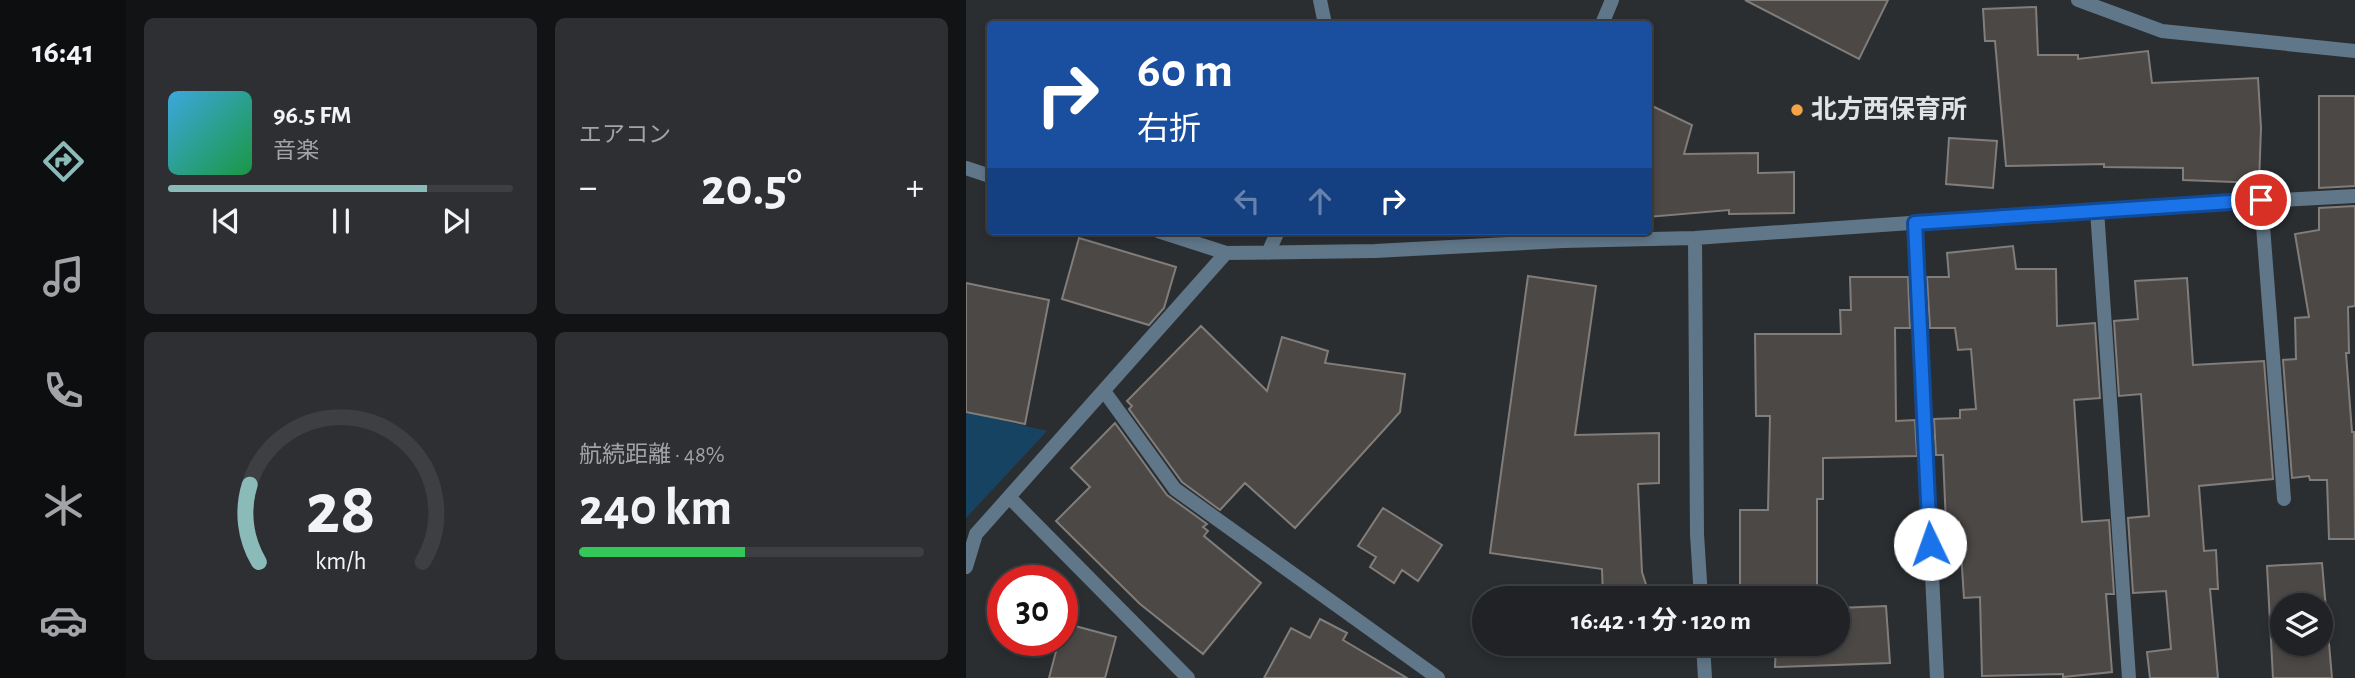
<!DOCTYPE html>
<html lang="ja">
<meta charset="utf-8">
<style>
:root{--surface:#202225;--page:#2d2f32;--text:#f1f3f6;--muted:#a2a4a7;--line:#3d3f42;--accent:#8bbbb9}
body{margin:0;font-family:"Alegreya Sans","Noto Sans JP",sans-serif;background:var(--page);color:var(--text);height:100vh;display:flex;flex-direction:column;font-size:26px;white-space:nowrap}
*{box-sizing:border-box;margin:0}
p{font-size:23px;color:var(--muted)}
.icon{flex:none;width:38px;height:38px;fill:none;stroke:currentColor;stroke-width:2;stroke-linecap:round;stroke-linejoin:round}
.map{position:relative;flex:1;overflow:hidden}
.sheet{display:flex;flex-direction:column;gap:18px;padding:18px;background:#121314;width:840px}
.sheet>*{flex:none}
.banner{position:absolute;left:21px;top:21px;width:665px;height:214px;border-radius:7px;box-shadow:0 4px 10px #0003,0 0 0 2px var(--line);background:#1a4fa0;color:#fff;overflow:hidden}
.buttons{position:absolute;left:1304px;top:593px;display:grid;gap:14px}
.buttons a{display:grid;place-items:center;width:63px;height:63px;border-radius:50%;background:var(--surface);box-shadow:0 4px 10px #0003,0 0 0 2px var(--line);font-size:35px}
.speed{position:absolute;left:21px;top:565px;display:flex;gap:14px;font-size:35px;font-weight:700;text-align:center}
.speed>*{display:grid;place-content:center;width:91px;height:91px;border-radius:50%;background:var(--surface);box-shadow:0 4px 10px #0003,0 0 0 2px var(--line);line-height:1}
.speed .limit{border:10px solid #d22;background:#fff;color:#111}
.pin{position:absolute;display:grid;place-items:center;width:60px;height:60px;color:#fff;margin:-30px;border:4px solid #fff;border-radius:50%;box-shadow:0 2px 7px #0007}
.me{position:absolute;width:77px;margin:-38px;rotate:357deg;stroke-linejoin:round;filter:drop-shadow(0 0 5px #0008)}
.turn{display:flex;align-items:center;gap:24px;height:147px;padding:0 35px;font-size:32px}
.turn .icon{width:91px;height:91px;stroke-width:2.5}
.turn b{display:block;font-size:49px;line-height:60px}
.lanes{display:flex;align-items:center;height:66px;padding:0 35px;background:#0003;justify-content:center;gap:35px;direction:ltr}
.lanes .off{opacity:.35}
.big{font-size:52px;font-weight:700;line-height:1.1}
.sheet .tile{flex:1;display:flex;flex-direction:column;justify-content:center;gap:10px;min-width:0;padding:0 24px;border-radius:10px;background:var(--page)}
.sheet .dial{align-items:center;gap:0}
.dial svg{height:182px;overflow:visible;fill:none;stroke:var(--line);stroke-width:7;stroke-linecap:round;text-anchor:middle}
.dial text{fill:var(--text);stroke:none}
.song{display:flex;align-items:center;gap:21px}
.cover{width:84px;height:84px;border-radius:10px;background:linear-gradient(135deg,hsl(200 70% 55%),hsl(140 70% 35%))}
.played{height:7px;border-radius:4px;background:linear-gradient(90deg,var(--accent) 75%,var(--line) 75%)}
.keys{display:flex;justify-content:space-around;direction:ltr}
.heat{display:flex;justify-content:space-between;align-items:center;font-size:38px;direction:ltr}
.charge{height:10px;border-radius:5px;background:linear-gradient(90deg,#34c759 48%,var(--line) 0)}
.sheet .tiles{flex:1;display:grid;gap:18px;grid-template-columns:repeat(2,1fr)}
.trip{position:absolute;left:506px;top:586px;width:378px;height:70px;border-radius:35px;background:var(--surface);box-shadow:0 4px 10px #0003,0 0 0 2px var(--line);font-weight:700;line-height:70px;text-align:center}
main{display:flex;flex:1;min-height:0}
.menu{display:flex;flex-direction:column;width:126px;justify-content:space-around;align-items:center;background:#0d0e0f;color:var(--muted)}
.menu .icon{width:49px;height:49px}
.menu .current{color:var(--accent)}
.menu b{font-size:32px;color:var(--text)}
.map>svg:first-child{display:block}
.green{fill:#164362}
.building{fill:#4c4845;stroke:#817d7a;stroke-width:2;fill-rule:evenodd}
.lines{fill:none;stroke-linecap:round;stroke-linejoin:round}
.minor{stroke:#607789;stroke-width:14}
.tertiary{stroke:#607789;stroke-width:14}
.route-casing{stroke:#114b97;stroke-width:18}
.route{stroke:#1a73e8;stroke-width:12}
.poi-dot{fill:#f6a247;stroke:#2b2e31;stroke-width:2.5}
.labels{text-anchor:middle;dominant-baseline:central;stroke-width:7;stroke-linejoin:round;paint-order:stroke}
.poi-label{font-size:26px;font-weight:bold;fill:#e1e3e5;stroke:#2b2e31;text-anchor:start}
</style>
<main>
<nav class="menu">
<b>16:41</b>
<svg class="icon current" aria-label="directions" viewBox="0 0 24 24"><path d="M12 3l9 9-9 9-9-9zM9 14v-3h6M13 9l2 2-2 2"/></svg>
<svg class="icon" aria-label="music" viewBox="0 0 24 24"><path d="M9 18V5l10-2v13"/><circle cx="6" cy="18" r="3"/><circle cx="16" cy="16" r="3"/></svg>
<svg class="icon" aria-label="phone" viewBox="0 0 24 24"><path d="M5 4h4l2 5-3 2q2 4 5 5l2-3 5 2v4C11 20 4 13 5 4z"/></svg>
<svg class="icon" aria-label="climate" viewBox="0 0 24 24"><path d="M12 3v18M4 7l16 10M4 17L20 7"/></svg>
<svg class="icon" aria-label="car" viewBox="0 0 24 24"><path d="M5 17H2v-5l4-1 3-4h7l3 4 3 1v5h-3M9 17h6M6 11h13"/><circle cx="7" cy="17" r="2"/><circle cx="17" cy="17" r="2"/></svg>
</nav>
<section class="sheet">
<div class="tiles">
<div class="tile">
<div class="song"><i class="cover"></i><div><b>96.5 FM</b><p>音楽</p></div></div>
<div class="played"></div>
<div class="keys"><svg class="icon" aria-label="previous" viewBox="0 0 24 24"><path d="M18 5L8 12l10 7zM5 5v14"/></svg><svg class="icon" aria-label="pause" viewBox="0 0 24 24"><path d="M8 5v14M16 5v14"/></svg><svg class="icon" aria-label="next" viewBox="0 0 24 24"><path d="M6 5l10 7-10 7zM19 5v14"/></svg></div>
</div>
<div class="tile"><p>エアコン</p>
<div class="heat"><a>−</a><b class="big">20.5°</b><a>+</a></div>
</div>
<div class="tile dial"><svg viewBox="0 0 100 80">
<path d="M14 69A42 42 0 1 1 86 69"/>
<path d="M14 69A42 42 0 0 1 10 35" stroke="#8bbbb9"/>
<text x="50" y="56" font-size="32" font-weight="700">28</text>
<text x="50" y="72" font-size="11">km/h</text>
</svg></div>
<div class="tile"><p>航続距離 · 48%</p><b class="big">240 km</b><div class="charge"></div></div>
</div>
</section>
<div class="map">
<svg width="1389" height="678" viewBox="0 0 1389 678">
<rect width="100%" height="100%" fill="#2b2e31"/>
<path class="green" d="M0,412L81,431L0,518Z"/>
<path class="building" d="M779,0H922L893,59Z
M1070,7L1072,55H1112V59L1182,51L1186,83L1292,78L1295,128L1293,183L1217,180V168L1138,167V164L1040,166L1029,41H1019L1017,9Z
M1353,96H1389V186L1353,188Z
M682,104L726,125L718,154L792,153V173L828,172V213L763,214V210L682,217Z
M983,138L1031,141L1027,188L980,184Z
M1389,206V306L1382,307L1383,353H1380L1386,432H1388L1389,539H1363L1361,480H1344L1343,476L1326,478L1317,360L1330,359L1329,318L1343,317L1329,234L1353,230V208Z
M113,238L210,267L198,308L183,325L96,299Z
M1047,246L1050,269H1090L1091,326L1129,323L1134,398L1108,400L1116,522L1143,520L1148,594H1140L1146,672L1097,677V674L1016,676L1014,597L998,598L993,522L980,524L977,455H970L968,419L994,418V410L1010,409L1005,349L992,350L989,328H964L961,277H983L981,253Z
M562,276L630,286L609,435L693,433V483L672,484L676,572L684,597L715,596V598H637L636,569L524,553Z
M884,277H942L944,328H929L930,421L949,420L951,456L857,458V499H851V598L774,597V510H802L804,416H790L789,334H875L874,310H885Z
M1221,278L1227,365L1298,361L1307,479L1233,486L1238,551L1250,550L1252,589H1244L1252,678H1184L1181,652L1205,649L1200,591L1167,593L1162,518L1183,516L1175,394L1153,396L1148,321L1172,319L1169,281Z
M0,283L83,300L59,424L0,412Z
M235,326L301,391L316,337L362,351L359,363L439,374L434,412L329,528L279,483L254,510L216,482L163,409L166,406L161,401Z
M149,423L201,495L241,524L237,527L242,531L238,536L295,583L237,654L174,604L90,521L124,487L105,468Z
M417,508L476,545L452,581L436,570L428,583L404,567L410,557L392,546Z
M1356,563L1366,678H1307L1301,566ZM1316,606H1354V644H1316Z
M920,606L924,663L809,667L810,644H872V608Z
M354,619L381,633L377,640L441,678H298L325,628L344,638Z
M98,623L150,637L139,678H83L93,640H96Z
M639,644H717V647L639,650Z"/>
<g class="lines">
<path class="minor" d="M354,0L359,24
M636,24L646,0
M0,168L24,176
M1295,200L1318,499
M1131,210L1163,678
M949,223L971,678
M192,231L260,253L409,251L597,241L729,238L1131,210L1389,196
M729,238L731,534L735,598
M302,253L312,231
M138,391L209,489L472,678
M43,497L222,678
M0,567L10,534L260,253
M737,644L739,678"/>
<path class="tertiary" d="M1112,0L1196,31L1389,51"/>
</g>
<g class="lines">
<defs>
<path id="route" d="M964,544L949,223L1295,200"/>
</defs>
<use href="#route" class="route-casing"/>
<use href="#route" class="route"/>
</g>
<circle class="poi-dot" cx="831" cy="110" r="7"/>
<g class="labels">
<g class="poi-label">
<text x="845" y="110">北方西保育所</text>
</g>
</g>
</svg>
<div class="buttons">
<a><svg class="icon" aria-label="layers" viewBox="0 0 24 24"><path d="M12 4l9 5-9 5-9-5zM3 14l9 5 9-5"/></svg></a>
</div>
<div class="speed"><div class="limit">30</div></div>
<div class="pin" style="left:1295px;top:200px;background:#d93025"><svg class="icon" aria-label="arrive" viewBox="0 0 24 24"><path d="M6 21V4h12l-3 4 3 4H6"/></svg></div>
<svg class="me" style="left:964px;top:544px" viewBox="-20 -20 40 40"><circle r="19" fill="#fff"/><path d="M0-13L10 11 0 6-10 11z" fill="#1a73e8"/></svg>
<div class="trip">16:42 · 1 分 · 120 m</div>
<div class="banner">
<div class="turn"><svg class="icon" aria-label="right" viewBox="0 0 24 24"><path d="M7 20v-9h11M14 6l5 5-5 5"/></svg><div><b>60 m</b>右折</div></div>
<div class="lanes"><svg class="icon off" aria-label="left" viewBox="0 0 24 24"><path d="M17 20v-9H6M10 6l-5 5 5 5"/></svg><svg class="icon off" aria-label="ahead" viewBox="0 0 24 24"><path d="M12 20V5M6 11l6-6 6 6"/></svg><svg class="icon" aria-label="right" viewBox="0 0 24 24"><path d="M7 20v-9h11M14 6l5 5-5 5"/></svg></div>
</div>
</div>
</main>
